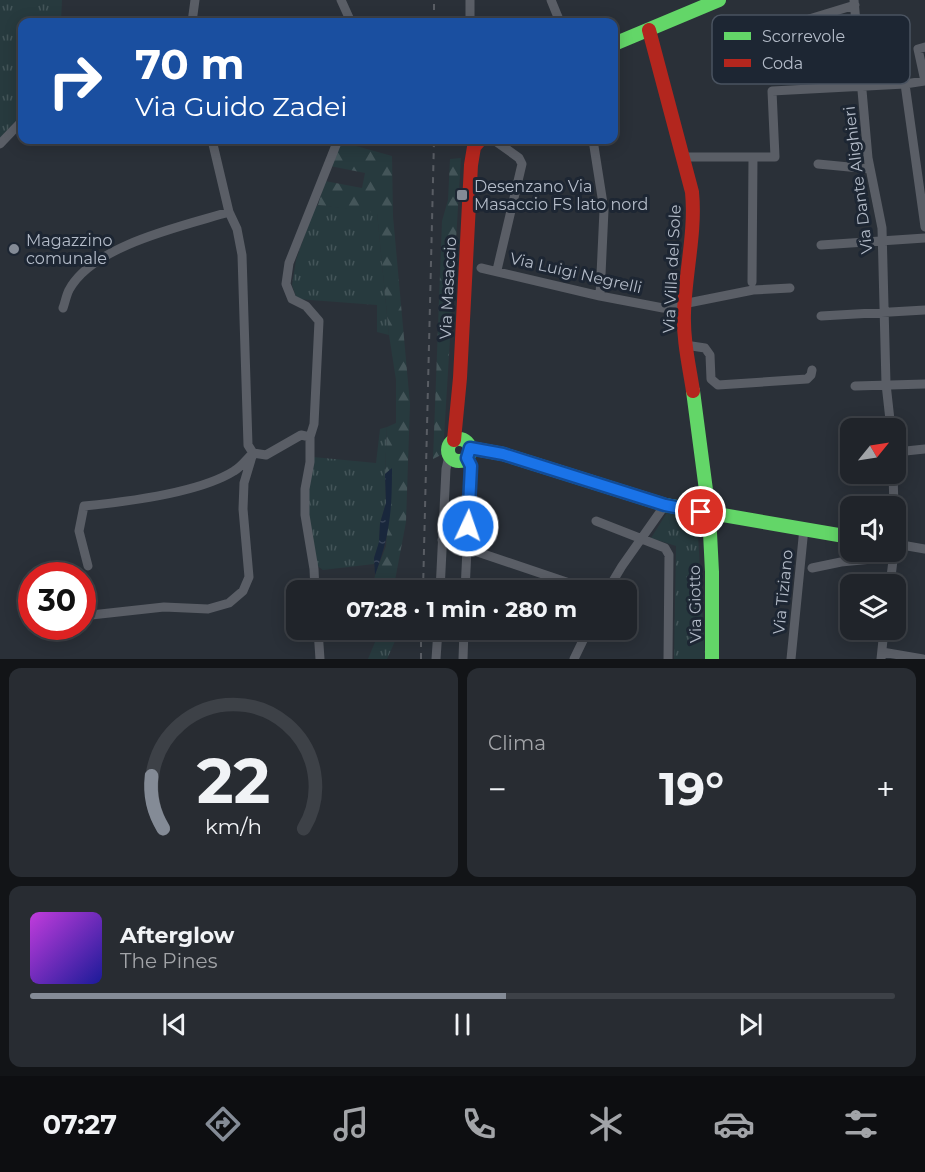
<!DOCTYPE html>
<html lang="it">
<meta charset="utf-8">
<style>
:root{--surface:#20242a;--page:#282c32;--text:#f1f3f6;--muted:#a2a4a8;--line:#3d4147;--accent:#848b96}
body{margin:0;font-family:Montserrat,sans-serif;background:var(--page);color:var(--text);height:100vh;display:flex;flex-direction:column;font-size:22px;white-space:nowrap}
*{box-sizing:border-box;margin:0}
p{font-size:20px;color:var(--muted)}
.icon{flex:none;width:33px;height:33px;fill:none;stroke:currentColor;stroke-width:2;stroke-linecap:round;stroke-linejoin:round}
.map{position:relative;height:659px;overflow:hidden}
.panel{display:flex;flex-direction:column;gap:9px;padding:9px;background:#121417;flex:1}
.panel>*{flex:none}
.top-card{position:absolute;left:18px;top:18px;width:600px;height:126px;border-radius:12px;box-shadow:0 3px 15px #0003,0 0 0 2px var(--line);background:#1a4fa0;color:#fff;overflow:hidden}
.needle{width:39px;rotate:60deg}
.tools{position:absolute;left:840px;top:418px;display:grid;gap:12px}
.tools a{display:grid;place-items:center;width:66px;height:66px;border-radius:12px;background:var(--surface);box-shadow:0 3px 15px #0003,0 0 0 2px var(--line);font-size:30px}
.speed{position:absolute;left:18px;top:562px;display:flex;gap:12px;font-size:30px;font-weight:700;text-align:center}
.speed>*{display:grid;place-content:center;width:78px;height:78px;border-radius:50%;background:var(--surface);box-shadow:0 3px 15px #0003,0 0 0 2px var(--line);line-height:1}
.speed .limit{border:9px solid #d22;background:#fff;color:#111}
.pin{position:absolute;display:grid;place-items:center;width:51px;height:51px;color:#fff;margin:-26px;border:3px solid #fff;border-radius:50%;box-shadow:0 2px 6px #0007}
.me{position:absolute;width:66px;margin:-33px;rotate:3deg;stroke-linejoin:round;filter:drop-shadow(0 0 4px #0008)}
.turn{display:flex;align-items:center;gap:21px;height:126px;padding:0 18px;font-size:27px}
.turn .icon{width:78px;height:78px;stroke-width:2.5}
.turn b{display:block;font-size:42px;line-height:51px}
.big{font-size:45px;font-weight:700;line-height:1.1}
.panel .widget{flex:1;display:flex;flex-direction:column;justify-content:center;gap:9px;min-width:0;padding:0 21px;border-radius:12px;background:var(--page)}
.panel .dial{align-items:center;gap:0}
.dial svg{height:156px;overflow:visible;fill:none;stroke:var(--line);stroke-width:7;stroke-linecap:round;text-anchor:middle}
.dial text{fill:var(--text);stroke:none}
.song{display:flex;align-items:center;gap:18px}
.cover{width:72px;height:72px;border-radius:9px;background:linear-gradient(135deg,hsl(290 70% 55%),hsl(240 70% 35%))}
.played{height:6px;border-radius:3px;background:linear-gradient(90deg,var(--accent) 55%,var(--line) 55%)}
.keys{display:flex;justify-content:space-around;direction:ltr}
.heat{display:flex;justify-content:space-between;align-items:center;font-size:33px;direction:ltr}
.panel .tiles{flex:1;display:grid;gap:9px;grid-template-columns:1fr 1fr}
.widget:last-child{grid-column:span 2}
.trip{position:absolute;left:286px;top:580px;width:351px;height:60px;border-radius:12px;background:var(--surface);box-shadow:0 3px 15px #0003,0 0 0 2px var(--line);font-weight:700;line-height:60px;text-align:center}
.dock{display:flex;height:96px;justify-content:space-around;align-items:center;background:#0d0e11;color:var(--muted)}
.dock .icon{width:42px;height:42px}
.dock .active{color:var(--accent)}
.dock b{font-size:27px;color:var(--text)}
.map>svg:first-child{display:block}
.grass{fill:url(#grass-tufts)}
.forest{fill:url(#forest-firs)}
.water{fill:url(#water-ripples)}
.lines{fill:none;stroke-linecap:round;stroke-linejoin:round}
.street{stroke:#5a5e66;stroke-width:9}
.fast{stroke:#63d668;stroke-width:14}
.jam{stroke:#b3261e;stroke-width:14}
.rail{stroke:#595d64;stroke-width:2;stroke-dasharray:6 6;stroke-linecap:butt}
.route-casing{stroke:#114b97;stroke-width:15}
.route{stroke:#1a73e8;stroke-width:10}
.poi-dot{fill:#848b96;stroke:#1d2633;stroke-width:2}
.labels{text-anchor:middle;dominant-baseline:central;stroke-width:6;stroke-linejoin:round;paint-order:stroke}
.street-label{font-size:16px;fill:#b4bcc9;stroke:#1d2633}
.poi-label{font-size:16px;fill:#b4bcc9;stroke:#1d2633;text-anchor:start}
.key{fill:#1d2633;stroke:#4a5360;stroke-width:1.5}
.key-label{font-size:16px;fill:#b4bcc9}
</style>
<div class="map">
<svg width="925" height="659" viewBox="0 0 925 659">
<defs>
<pattern id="grass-tufts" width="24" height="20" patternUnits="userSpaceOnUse" patternTransform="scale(1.5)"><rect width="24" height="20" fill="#273a3e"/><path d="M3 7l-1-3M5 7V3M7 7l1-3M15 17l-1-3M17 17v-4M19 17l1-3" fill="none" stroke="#445559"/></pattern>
<pattern id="forest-firs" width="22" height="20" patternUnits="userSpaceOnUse" patternTransform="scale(1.5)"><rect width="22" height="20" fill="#273a3e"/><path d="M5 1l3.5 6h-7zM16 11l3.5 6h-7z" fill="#445559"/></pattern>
<pattern id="water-ripples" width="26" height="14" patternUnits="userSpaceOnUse" patternTransform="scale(1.5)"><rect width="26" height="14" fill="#19273c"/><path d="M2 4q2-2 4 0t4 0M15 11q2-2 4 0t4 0" fill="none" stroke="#384457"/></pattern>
</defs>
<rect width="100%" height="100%" fill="#2a3038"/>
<path class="grass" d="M0,0H62L61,22H22V114L0,138Z
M318,205L377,212L389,335L377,332V305L297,299L292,285L296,260L314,209Z
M387,427L385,474L386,503L380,523L379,543L374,558V564L323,570L316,565L308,522L307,491L313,457L376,463L380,429Z
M668,511L697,517L705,659H674L676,546L651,538Z
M380,630H400L387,659H368Z"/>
<path class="forest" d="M342,142L392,156L393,216L410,404L406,522L393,591H373L375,575L386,546L391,469L385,474L387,427L396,423V380L389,335L377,213L318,205L325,181L362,188L365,173L330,166Z
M461,158L443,454L433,459L442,221L448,200L450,159Z"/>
<path class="water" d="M392,468C392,511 390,535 375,575L374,558L379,542L380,523L386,503L385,474Z"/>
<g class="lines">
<path class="street" d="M341,0L351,22
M551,0L560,22
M854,0L868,158L882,228L886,384L891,429
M192,22L195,0
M470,22V0
M773,30L855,5
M925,81L918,49L925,47
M905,84L925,227
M494,140L519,158L522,164L497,270
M593,140L604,210L600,296
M0,144L22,121
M681,157H775L772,91L905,84L925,81
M818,164L870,169
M821,245L925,238
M481,268L600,296L663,308L753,290L790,288
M752,282L753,157
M63,308C65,303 66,296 69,290C93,245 183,226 229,212
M821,316L925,310
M685,345L705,348L710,355L711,379L718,385L807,379L811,375L812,370
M855,386L925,384
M310,437L314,424L319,321L306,306L292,299L286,284L289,263L338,140
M896,452L925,449
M253,453L266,455L301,435L310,437V462L305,489V515L314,569L315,591
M893,474L894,507
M596,521L665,548L669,555L668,659
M442,540L593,591
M896,544L925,549
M88,566L79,531L84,506C125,502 199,493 234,471C241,467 246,460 251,455
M812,568L841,562L893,557
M890,585L894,552
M440,591L446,469L449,456
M465,591L471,466L467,458
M607,591L622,566L665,505
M82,616L164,607L208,609L229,603L243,591L249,577L243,509L244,483L253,453L248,445L242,255L237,229L229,212L212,140
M318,630L320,659
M882,652L923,659
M436,659L438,630
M463,659L464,630
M574,659L588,630
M791,659L804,528
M881,659L884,630"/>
<path class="fast" d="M614,44L719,0
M693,391L709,513L712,572V659
M448 450a11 11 0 1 1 22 0a11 11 0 1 1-22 0Z
M470,448L503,454L665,505L850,537"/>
<path class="jam" d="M649,30L692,192C696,232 685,273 684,313C683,340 689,365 693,391
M454,440L460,378L471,165L474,147L480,140"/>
<path class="rail" d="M434,22V0
M423,591L434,140
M421,659V630"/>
</g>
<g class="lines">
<defs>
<path id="route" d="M468,526L471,466L467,458L470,448L503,454L665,505L701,512"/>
</defs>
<use href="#route" class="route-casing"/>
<use href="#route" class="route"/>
</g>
<g class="poi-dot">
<rect x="456" y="189" width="12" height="12" rx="3"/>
<circle cx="14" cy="249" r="6"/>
</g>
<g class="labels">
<g class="street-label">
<text transform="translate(858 180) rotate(-97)">Via Dante Alighieri</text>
<text transform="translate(672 269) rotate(-87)">Via Villa del Sole</text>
<text transform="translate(576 273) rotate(13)">Via Luigi Negrelli</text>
<text transform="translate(448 288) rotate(-87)">Via Masaccio</text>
<text transform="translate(783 592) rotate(-84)">Via Tiziano</text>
<text transform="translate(695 604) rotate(-91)">Via Giotto</text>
</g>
<g class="poi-label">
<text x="474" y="186">Desenzano Via<tspan x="474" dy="18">Masaccio FS lato nord</tspan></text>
<text x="26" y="240">Magazzino<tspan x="26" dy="18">comunale</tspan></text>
</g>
</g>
<rect x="712" y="15" width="198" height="69" rx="9" class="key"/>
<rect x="724" y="32" width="27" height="8" fill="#63d668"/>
<rect x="724" y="59" width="27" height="8" fill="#b3261e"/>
<g class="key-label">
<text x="762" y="42">Scorrevole</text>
<text x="762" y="69">Coda</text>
</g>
</svg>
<div class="tools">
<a><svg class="needle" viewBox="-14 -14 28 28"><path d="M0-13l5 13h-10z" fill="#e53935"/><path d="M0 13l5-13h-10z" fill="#a2a4a8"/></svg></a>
<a><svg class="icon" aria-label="sound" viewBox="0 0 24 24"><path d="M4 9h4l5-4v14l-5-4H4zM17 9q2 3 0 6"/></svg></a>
<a><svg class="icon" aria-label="layers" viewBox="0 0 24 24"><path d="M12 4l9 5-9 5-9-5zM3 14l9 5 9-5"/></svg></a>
</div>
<div class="speed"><div class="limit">30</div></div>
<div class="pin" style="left:701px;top:512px;background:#d93025"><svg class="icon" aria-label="arrive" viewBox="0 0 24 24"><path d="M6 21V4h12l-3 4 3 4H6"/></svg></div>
<svg class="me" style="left:468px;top:526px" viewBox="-20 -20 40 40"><circle r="17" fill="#1a73e8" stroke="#fff" stroke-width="3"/><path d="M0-11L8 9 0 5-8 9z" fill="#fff"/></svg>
<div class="trip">07:28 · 1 min · 280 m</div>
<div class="top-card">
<div class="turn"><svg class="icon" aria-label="right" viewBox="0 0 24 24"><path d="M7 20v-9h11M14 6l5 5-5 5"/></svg><div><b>70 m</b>Via Guido Zadei</div></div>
</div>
</div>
<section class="panel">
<div class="tiles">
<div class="widget dial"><svg viewBox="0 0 100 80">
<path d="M14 69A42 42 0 1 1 86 69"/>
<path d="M14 69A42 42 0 0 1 8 42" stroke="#848b96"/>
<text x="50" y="56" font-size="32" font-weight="700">22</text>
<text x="50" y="72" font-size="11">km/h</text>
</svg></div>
<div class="widget"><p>Clima</p>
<div class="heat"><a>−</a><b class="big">19°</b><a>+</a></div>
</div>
<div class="widget">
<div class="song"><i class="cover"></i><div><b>Afterglow</b><p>The Pines</p></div></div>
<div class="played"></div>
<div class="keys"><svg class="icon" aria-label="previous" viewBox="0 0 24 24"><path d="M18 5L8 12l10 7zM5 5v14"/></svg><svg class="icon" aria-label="pause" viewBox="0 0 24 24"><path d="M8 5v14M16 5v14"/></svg><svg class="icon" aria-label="next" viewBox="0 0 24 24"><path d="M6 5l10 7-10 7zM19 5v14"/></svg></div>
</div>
</div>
</section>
<nav class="dock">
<b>07:27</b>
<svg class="icon active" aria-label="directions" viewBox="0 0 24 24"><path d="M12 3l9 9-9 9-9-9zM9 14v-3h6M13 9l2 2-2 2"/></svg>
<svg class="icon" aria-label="music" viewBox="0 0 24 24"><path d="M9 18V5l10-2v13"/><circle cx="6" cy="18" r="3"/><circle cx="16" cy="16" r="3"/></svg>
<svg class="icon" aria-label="phone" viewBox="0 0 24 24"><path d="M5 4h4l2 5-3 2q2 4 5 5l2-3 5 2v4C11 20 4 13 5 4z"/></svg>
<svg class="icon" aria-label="climate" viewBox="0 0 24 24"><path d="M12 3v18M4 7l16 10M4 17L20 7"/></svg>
<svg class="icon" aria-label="car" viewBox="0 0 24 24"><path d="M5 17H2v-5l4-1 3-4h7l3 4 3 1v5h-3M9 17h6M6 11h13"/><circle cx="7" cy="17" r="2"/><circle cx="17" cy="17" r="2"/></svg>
<svg class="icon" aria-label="filters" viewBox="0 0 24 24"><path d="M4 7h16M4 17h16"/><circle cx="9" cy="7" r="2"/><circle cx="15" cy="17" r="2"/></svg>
</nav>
